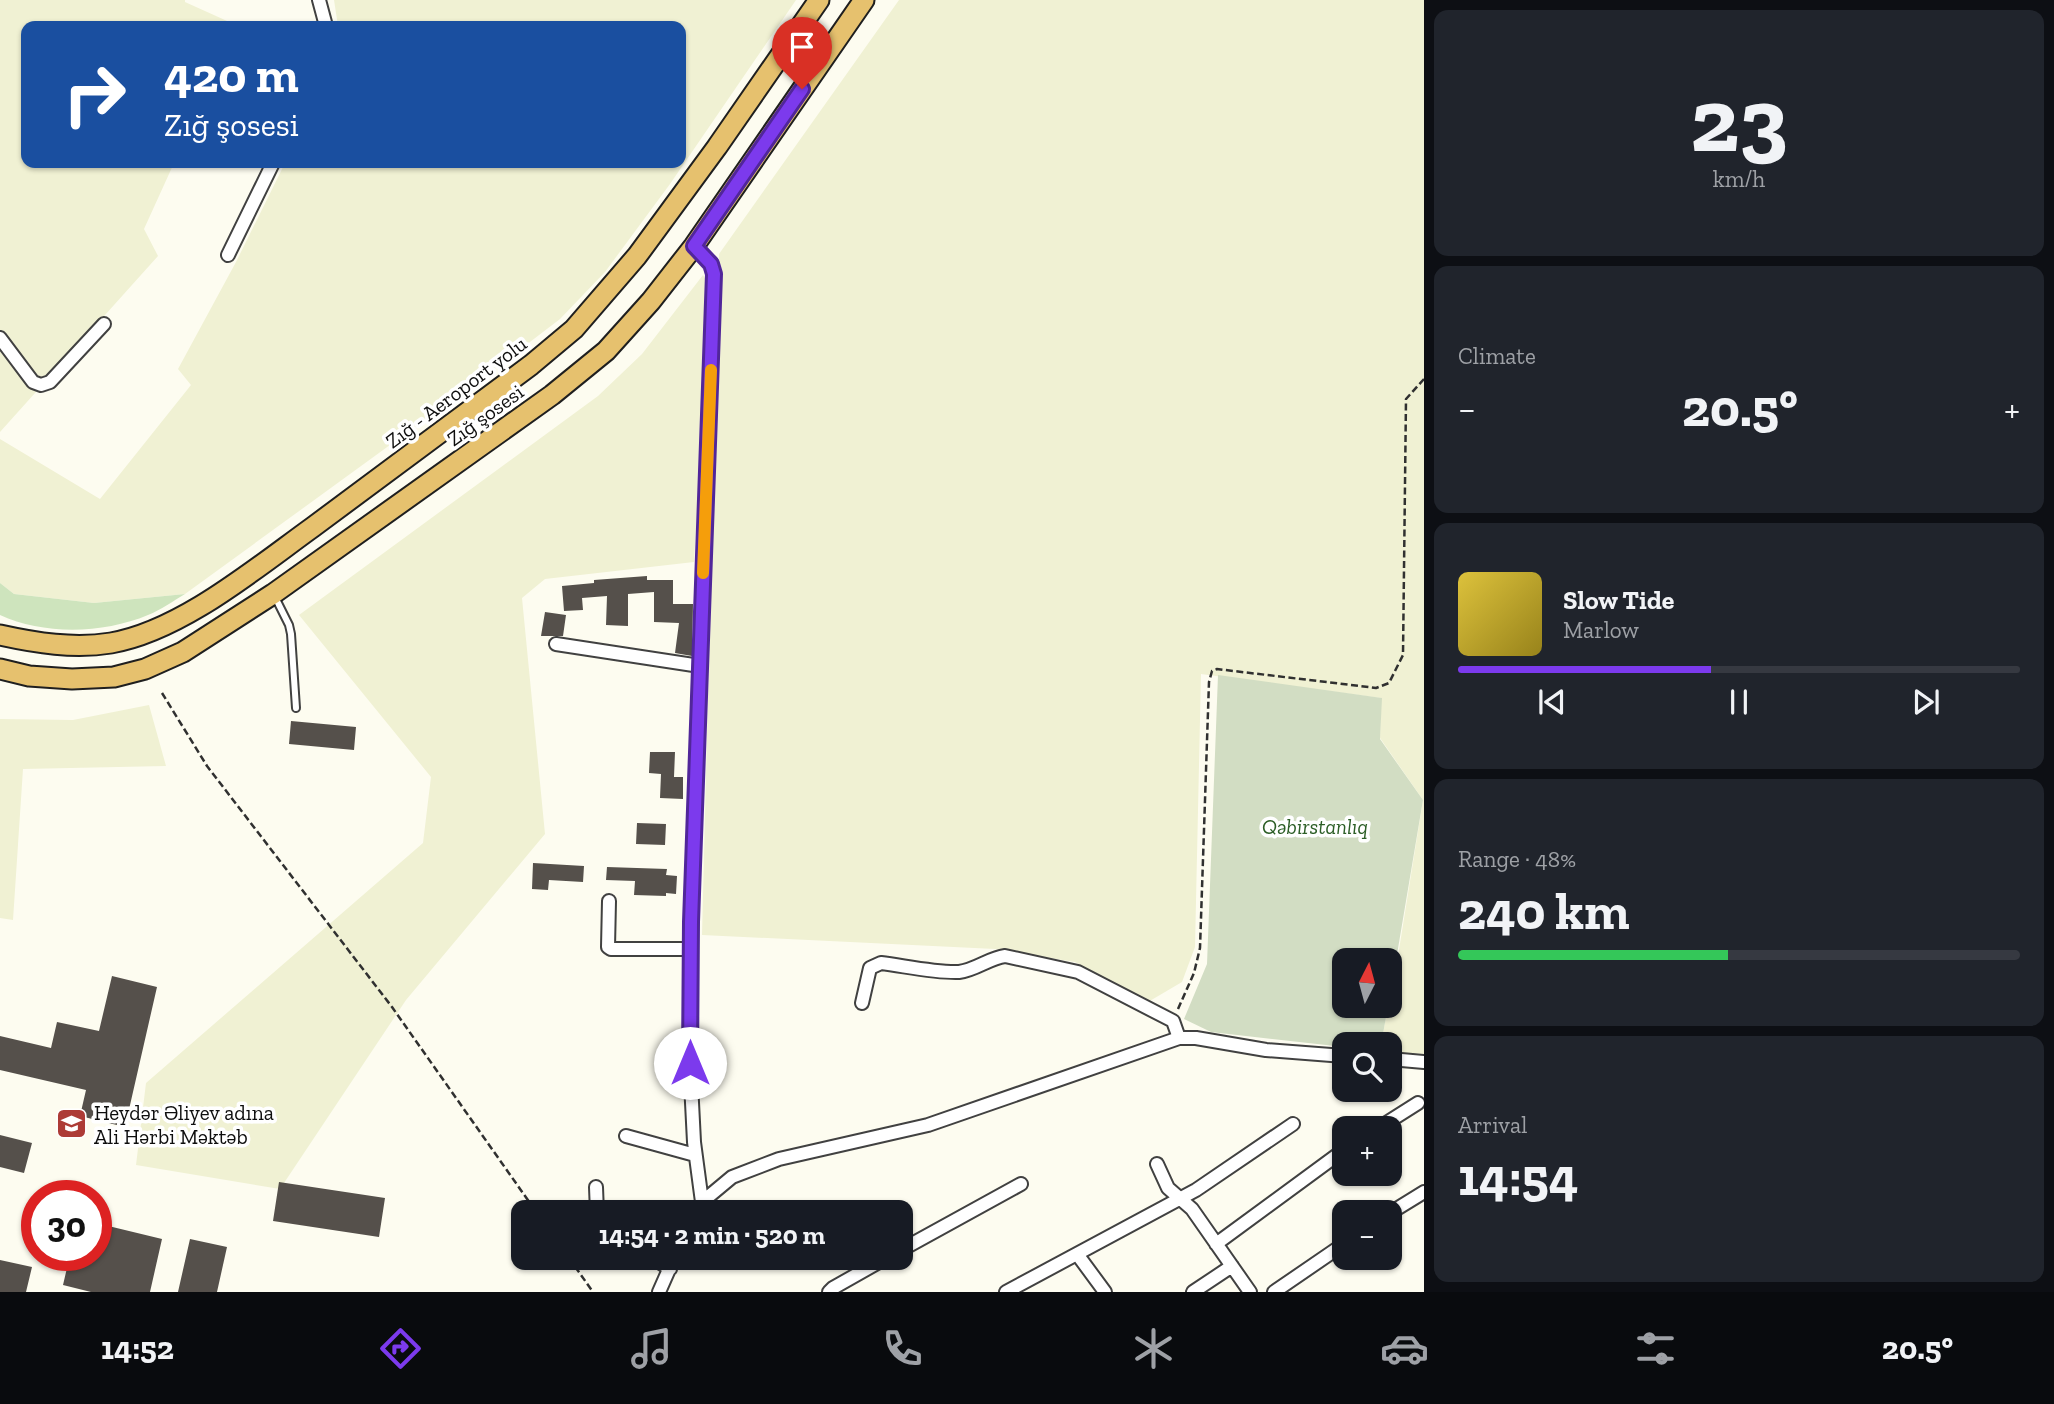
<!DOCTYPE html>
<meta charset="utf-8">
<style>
:root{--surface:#171b24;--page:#20242c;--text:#f1f3f6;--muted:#9ea1a6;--line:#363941;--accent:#7c3aed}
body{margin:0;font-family:"Zilla Slab",serif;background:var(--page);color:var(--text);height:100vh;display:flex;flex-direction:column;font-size:26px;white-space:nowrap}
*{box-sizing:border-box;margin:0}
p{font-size:23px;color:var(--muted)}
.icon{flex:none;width:38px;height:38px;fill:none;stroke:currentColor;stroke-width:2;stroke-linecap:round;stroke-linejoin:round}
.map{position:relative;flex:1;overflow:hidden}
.side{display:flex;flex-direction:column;gap:10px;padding:10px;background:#0d0f14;width:630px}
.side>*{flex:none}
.top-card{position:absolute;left:21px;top:21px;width:665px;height:147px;border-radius:14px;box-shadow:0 2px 5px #0004;background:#1a4fa0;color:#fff;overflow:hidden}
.needle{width:46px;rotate:6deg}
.tools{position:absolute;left:1332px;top:948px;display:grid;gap:14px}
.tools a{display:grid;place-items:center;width:70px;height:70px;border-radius:14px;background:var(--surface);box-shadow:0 2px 5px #0004;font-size:35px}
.speed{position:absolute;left:21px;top:1180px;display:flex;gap:14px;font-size:35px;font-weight:700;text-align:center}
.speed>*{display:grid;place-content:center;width:91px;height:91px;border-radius:50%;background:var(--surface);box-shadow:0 2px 5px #0004;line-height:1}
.speed .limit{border:10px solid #d22;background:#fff;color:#111}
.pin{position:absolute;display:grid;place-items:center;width:60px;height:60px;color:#fff;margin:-72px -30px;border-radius:50% 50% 50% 0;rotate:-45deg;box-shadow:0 0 7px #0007}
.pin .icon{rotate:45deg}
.me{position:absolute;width:77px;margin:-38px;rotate:0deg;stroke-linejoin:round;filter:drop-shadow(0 0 5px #0008)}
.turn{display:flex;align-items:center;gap:24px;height:147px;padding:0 28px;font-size:32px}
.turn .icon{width:91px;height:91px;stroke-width:2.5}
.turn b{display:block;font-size:49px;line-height:60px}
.big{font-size:52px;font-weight:700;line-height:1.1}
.side .widget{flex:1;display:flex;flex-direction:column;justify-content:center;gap:10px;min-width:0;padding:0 24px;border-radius:14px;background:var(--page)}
.side .dial{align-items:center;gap:0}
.dial b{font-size:91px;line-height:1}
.song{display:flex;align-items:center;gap:21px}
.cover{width:84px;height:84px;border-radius:10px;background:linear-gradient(135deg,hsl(50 70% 55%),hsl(50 70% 35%))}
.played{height:7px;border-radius:4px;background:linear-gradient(90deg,var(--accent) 45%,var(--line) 45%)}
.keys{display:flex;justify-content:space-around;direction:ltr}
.heat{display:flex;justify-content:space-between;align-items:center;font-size:38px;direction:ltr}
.charge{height:10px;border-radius:5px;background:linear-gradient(90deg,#34c759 48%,var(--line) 0)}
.trip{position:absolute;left:511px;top:1200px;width:402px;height:70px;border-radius:14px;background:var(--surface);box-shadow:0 2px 5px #0004;font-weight:700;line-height:70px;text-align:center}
.tab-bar{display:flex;height:112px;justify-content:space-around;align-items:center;background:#090b0e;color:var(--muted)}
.tab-bar .icon{width:49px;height:49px}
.tab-bar .selected{color:var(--accent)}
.tab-bar b{font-size:32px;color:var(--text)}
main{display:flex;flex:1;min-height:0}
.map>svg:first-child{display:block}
.farmland{fill:#f0f1d3}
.green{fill:#cee4bd}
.cemetery{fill:#d2ddc3}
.building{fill:#55504b}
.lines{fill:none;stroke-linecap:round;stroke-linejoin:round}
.service-casing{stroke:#414141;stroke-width:10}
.minor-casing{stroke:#414141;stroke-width:16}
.trunk-casing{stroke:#1f1f1f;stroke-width:23}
.path{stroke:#303030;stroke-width:2.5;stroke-dasharray:7 3.5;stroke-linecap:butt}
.service{stroke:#fff;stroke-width:6}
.minor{stroke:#fff;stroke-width:12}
.trunk{stroke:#e6c16e;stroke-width:19}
.route-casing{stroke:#51269a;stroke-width:18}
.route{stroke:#7c3aed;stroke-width:12}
.slow{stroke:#f59e0b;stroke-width:12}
.labels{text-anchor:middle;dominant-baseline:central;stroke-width:7;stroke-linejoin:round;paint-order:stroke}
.street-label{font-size:21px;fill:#0e0e0e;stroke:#fff}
.park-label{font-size:21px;font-style:italic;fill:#2c5e26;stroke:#fff}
.poi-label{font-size:21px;fill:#0e0e0e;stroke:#fff;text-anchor:start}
</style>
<main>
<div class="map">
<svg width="1424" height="1292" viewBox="0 0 1424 1292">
<rect width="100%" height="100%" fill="#fdfcf0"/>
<path class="farmland" d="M0,0H185V2L236,25L26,26V163H174L144,229L158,256L0,432Z
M334,0H796L670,184L605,272L560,319L500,365L185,594L94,603L14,594L0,583V439L100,499L191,385L178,369L236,262L285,163H681V26H338Z
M899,0H1424V1054L1390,1052V1045H1381L1388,1006H1390L1423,800L1380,738L1381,698L1201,674L1195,947L1182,982L1148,1002L1075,962L995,949L702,935L719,254Z
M703,275L710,287L694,562L545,579L522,598L545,834L406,1000L280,1189L136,1165L146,1083L423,843L431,777L299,615L598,396L642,354Z
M149,705L166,766L23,769L13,920L0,918V719L73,720Z"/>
<path class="green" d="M0,583L14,594L94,603L185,594C173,601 161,610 148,615C103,634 43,635 0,615Z"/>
<path class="cemetery" d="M1218,675L1382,698L1380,739L1423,800L1390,996V961H1344V1006H1388L1381,1045H1344V1047L1211,1032L1184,1019L1207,964Z"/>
<path class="building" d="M647,576V580H673V604H693L692,656L675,653L679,623L654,622V592L628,594V626L606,625L607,596L582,598L583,610L564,611L562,586L594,583V580Z
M545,612L566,615L563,636H541Z
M291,721L356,727L354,750L289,744Z
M650,752H675L674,777H683V799L660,798L661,774L649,773Z
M637,823L666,824L665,845L636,844Z
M533,863L584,866L583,882L549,880L548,890L532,889Z
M607,867L667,869L666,875L677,876L676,894L666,893V896L634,895L635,881L606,880Z
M112,976L157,987L125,1127L80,1116L86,1090L0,1070V1036L51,1048L57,1022L99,1031Z
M0,1135L32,1143L24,1173L0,1167Z
M279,1182L385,1198L379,1237L273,1221Z
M96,1223L162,1239L150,1292H91L63,1285L70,1255H96Z
M190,1239L227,1247L217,1292H178Z
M0,1260L32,1267L26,1292H0Z"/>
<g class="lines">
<defs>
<path id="service" d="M274,595L289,625L291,634L296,708"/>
<path id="minor" d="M319,0L326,26
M694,246L711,263L714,274L690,949V1063L694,1142L702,1202L696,1213
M228,255L273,163
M0,338L33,382L41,385L50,382L104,324
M556,644L700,666
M609,901L608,947L611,949H690
M862,1003L870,968L881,963C905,966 935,973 959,972C976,970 989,958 1005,956L1078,972L1173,1021L1179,1038
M1390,1059L1424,1062
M1377,1129L1418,1103
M626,1136L695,1155
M1157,1164L1168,1188L1192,1209L1250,1292
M596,1187L597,1213
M702,1202L732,1177L779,1159L928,1125L1179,1038H1196L1266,1050L1344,1056
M1390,1213L1424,1192
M1216,1244L1344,1150
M901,1250L1021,1184
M1077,1254L1105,1292
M653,1258L670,1269
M659,1292L674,1258
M829,1292L833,1288L886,1258
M1006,1292L1196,1190L1293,1124
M1193,1292L1232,1266
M1274,1292L1344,1244"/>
<path id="trunk" d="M0,635C36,643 74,649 111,643C181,631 256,568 313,527C386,473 458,419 531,365L574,329L637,256L717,147L819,0
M0,669L29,676L72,679L114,677L145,669L183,652L273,594L552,395L606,351L651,301L694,246L864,0"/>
</defs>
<use href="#service" class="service-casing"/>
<use href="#minor" class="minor-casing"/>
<use href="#trunk" class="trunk-casing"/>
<path class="path" d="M162,693L207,766L392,1007L537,1213
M1178,1009L1194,973L1200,948L1209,682L1212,671L1217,669L1376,688L1389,683L1403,655L1406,399L1424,379
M569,1258L593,1292"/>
<use href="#service" class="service"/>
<use href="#minor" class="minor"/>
<use href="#trunk" class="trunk"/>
</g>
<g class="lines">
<defs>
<path id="route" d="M690,1063L691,922L714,274L711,264L694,246L802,89"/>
</defs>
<use href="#route" class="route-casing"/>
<use href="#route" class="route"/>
<path class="slow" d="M703,573L711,370"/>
</g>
<defs>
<symbol id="university-square" viewBox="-11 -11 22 22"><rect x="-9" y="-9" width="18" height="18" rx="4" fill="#ad3b36" stroke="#fff"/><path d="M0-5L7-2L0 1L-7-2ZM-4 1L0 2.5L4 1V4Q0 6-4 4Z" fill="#fff"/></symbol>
</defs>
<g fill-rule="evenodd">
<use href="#university-square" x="54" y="1106" width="35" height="35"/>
</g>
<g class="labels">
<g class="street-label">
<text transform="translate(456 392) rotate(-37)">Zığ - Aeroport yolu</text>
<text transform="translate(485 415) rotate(-36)">Zığ şosesi</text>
</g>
<g class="park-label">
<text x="1315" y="826">Qəbirstanlıq</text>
</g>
<g class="poi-label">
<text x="94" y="1112">Heydər Əliyev adına<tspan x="94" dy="24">Ali Hərbi Məktəb</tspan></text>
</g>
</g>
</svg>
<div class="tools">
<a><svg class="needle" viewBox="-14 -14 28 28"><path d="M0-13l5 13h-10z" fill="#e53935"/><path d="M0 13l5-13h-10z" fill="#9ea1a6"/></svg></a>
<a><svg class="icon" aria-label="search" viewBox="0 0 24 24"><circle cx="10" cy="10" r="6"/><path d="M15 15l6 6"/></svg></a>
<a>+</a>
<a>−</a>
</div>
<div class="speed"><div class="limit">30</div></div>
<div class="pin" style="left:802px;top:89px;background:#d93025"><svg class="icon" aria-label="arrive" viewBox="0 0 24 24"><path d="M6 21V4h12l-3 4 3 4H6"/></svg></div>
<svg class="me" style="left:690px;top:1063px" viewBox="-20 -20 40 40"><circle r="19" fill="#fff"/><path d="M0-13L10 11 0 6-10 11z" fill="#7c3aed"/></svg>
<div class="trip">14:54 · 2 min · 520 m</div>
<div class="top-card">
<div class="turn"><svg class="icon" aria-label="right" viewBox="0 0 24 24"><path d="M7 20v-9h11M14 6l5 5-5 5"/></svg><div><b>420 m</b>Zığ şosesi</div></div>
</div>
</div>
<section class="side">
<div class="widget dial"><b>23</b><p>km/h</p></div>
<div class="widget"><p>Climate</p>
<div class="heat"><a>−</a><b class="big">20.5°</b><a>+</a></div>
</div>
<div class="widget">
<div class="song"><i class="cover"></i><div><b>Slow Tide</b><p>Marlow</p></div></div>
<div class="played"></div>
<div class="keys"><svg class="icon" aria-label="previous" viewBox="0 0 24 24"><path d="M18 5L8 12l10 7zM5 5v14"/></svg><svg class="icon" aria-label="pause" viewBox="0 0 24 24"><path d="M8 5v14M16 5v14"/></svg><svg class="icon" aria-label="next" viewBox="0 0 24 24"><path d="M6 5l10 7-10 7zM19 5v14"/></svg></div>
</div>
<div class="widget"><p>Range · 48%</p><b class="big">240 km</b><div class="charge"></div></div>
<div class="widget"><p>Arrival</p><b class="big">14:54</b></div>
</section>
</main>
<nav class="tab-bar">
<b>14:52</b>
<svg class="icon selected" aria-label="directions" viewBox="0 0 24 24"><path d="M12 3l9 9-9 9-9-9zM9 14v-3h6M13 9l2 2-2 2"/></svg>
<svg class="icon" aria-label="music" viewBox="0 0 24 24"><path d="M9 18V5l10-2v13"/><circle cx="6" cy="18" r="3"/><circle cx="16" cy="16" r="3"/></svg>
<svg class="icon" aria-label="phone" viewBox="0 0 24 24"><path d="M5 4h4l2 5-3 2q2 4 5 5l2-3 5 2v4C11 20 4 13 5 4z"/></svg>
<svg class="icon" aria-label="climate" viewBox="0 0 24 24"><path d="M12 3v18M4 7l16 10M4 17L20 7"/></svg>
<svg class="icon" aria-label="car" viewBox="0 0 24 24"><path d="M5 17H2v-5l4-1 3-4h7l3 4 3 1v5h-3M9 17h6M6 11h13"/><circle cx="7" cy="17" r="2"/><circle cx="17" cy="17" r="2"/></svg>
<svg class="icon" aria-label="filters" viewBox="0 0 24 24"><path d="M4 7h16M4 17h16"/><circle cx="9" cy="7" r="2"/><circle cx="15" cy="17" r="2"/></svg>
<b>20.5°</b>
</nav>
